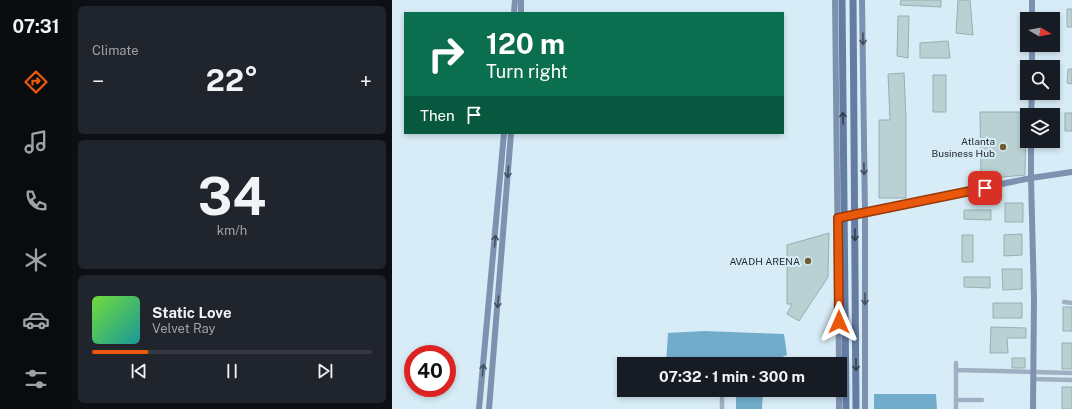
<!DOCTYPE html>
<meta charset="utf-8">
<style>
:root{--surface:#171b24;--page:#20242c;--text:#f1f3f6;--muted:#9ea1a6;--line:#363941;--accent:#ea580c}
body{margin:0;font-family:"Public Sans",sans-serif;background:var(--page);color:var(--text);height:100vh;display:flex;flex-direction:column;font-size:15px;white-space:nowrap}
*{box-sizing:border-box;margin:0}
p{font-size:13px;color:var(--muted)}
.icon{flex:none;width:22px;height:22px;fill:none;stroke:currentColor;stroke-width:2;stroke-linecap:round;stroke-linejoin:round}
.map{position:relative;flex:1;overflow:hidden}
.drawer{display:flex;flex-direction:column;gap:6px;padding:6px;background:#0d0f14;width:320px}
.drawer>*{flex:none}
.top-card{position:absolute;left:12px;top:12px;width:380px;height:122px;border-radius:0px;box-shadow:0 2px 6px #0003;background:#0b6e4f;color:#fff;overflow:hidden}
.needle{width:26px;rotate:100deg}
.controls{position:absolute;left:628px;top:12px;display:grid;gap:8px}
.controls a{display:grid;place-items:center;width:40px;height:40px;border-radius:0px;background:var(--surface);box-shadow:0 2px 6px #0003;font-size:20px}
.speed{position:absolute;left:12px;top:345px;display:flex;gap:8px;font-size:20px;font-weight:700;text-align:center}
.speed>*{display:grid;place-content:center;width:52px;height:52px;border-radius:50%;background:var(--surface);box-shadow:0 2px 6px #0003;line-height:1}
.speed .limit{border:6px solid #d22;background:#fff;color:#111}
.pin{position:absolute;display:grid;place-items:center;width:34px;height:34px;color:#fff;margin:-17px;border-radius:8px;box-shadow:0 2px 6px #0006}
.me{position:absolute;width:44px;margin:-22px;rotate:0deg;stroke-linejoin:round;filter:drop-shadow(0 0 3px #0008)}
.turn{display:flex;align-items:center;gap:14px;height:84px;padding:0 16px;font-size:18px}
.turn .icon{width:52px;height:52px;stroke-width:2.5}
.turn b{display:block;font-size:28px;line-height:34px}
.then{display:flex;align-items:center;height:38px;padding:0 16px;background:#0003;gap:8px;font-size:15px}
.big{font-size:30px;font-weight:700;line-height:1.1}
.drawer .card{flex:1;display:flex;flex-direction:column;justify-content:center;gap:6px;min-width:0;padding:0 14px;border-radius:6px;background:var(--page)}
.drawer .dial{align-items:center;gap:0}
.dial b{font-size:52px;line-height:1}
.song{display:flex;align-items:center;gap:12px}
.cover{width:48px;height:48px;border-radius:6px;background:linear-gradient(135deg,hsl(100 70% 55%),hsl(180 70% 35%))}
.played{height:4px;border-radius:2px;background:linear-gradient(90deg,var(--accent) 20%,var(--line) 20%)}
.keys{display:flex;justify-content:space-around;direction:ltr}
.heat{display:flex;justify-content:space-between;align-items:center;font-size:22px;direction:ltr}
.trip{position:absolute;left:225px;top:357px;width:230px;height:40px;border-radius:0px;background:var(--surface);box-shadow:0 2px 6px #0003;font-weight:700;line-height:40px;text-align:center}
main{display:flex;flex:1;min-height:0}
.tab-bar{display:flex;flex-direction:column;width:72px;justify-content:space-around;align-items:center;background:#090b0e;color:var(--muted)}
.tab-bar .icon{width:28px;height:28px}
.tab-bar .active{color:var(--accent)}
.tab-bar b{font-size:18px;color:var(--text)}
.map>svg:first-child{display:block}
.forest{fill:#71adca}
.building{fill:#b9d1d3;stroke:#97afb1}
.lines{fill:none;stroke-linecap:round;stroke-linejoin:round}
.street{stroke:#a1afc3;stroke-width:4.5}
.secondary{stroke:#7e92b0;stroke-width:6}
.primary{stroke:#657da2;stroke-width:7}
.oneway{stroke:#434f5e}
.oneway2{stroke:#313e4c}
.route-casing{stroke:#983908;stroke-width:10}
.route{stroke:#ea580c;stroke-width:7}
.poi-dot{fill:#715e2c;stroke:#d7ecf7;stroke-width:1.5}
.labels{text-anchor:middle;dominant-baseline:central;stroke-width:4;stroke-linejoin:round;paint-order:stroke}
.poi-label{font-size:10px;fill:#1b2327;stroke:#d7ecf7;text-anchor:end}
</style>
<main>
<nav class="tab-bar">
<b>07:31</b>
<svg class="icon active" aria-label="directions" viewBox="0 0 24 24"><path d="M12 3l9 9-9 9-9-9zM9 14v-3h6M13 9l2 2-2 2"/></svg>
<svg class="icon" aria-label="music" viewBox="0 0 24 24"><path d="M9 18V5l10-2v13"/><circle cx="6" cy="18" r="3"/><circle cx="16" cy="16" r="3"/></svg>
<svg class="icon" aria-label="phone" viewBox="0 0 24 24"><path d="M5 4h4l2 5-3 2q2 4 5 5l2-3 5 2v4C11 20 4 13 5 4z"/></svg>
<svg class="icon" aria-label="climate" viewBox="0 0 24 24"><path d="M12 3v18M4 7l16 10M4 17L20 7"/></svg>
<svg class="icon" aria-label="car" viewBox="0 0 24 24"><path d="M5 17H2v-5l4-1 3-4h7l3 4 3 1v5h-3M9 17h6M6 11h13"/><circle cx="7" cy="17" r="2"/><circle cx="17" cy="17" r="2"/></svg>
<svg class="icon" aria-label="filters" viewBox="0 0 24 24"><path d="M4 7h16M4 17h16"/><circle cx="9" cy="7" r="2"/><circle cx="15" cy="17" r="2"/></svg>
</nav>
<section class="drawer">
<div class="card"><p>Climate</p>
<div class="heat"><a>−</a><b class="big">22°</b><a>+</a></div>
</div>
<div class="card dial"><b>34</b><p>km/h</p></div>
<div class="card">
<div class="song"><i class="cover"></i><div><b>Static Love</b><p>Velvet Ray</p></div></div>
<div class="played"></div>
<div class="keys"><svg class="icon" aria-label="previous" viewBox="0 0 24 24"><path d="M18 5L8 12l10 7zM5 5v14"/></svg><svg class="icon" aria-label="pause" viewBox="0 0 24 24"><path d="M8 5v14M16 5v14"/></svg><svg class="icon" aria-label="next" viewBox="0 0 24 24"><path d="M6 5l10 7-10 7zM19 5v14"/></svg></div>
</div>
</section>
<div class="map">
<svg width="680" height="409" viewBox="0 0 680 409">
<rect width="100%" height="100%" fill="#d7ecf7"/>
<path class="forest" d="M312,331L392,334L395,355L373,364H274L276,333Z
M344,390H371L370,409H344Z
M482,394H544L545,409H482Z"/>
<path class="building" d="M509,0H549V7L508,5Z
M566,0H578L581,35L564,33Z
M675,9H680V27H675Z
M506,16H517L516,58L505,56Z
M556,41L558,58H528V43Z
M676,69H680V84L675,83Z
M512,73L514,120V198H487V120H498L496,74Z
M541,75H554V112H541Z
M588,112H634L633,175L589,179Z
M673,113H680V131H673Z
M613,203H631V222H613Z
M572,210H599V220L572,219Z
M437,233L436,277L407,321L395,314L400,304H395V245Z
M630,234V255L612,256V235Z
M570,235H581V262H570Z
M610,269H630V289L611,290Z
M572,277H598V288L572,287Z
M601,303H630V318H601Z
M671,307H680V331H671Z
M599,327L634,328V338H615L616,353H598Z
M670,343H680V369H670Z
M620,358H633V368H620Z
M670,387H680V409H670Z"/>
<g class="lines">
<path class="street" d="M672,302L680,303
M564,370L680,373
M641,379L680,380
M564,400H590
M330,409V398
M564,409V363"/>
<path class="secondary" d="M443,0L447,364
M470,0L473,213V409
M122,13L123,0
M129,13V0
M640,19V0
M640,67V45
M639,115L640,93
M639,141V178L642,298L641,409
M448,217L639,178L680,172
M447,390V409
M87,409L112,133
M97,409L119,133"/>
<path class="primary" d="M450,0L454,409
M461,0L464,409"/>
</g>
<defs><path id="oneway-shaft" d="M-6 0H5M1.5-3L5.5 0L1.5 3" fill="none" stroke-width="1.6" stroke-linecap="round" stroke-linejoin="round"/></defs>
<g class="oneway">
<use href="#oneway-shaft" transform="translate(471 39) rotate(89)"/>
<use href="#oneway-shaft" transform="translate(472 169) rotate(89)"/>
<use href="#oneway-shaft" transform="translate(116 172) rotate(94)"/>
<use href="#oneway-shaft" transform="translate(103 241) rotate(-85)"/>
<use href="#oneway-shaft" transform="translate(473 299) rotate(90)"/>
<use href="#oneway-shaft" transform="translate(106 302) rotate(95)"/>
<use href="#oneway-shaft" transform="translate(91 370) rotate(-85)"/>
</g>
<g class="oneway2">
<use href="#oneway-shaft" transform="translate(451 118) rotate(-91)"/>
<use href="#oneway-shaft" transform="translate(463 235) rotate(90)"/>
<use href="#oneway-shaft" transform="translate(464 365) rotate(90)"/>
</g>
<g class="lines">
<defs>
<path id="route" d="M447,322L446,218L593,188"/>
</defs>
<use href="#route" class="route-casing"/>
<use href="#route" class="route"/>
</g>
<g class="poi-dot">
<circle cx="611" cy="147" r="4"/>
<circle cx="416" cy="261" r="4"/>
</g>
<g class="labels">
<g class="poi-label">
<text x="603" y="141">Atlanta<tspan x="603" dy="12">Business Hub</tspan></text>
<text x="408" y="261">AVADH ARENA</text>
</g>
</g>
</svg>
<div class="controls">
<a><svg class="needle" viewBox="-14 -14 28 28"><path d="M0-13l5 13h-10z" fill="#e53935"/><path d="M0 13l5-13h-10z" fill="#9ea1a6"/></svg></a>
<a><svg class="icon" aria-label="search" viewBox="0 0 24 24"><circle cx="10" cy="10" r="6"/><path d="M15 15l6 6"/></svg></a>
<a><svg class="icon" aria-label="layers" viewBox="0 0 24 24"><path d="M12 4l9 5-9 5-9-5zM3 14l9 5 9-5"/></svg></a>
</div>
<div class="speed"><div class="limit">40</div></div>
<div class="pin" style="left:593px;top:188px;background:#d93025"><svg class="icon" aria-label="arrive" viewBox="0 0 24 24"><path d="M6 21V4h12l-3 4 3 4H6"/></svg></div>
<svg class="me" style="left:447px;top:322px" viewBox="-20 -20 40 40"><path d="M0-17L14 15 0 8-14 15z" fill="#ea580c" stroke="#fff" stroke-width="4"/></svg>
<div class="trip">07:32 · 1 min · 300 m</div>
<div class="top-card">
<div class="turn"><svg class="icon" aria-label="right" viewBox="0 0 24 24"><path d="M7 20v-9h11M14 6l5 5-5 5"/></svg><div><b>120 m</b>Turn right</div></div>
<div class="then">Then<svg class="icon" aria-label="arrive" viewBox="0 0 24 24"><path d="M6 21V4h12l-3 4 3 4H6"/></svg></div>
</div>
</div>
</main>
